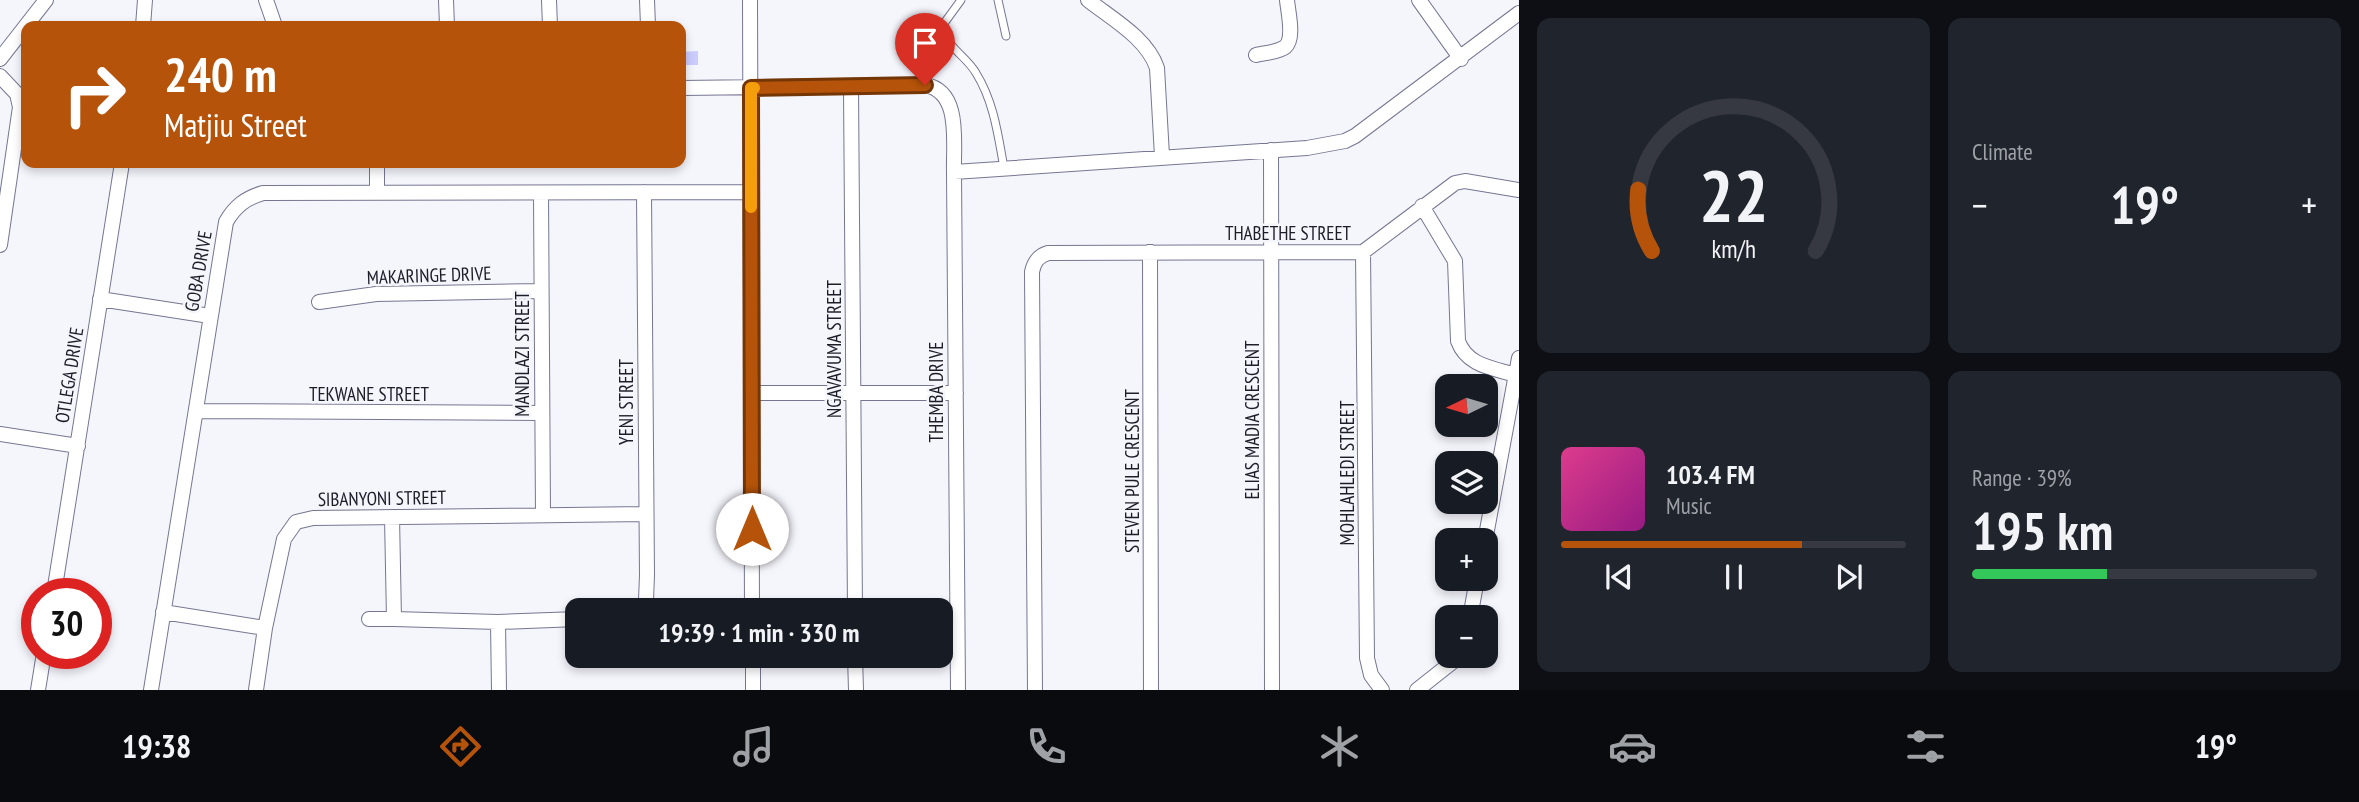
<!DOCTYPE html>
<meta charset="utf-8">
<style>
:root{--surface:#171b24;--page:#20242c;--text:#f1f3f6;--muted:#9ea1a6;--line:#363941;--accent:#b45309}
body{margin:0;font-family:"PT Sans Narrow",sans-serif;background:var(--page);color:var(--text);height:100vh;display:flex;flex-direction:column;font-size:26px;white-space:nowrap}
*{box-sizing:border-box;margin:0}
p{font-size:23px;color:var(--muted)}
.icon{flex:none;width:38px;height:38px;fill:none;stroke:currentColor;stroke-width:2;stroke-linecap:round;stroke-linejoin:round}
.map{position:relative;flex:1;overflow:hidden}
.drawer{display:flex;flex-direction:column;gap:18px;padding:18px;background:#0d0f14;width:840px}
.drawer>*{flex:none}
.top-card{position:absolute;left:21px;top:21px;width:665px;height:147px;border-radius:14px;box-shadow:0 4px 10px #0003;background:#b45309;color:#fff;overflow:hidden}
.needle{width:46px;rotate:265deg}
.tools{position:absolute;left:1435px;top:374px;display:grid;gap:14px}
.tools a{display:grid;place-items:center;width:63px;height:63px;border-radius:14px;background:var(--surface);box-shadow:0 4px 10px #0003;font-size:35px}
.speed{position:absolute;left:21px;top:578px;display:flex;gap:14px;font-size:35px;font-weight:700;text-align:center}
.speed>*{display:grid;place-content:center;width:91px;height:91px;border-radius:50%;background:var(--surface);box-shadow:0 4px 10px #0003;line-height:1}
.speed .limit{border:10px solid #d22;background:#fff;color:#111}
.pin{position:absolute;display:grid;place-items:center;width:60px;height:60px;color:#fff;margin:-72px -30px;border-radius:50% 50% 50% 0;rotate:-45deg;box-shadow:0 0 7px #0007}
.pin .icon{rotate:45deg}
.me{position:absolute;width:77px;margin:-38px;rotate:0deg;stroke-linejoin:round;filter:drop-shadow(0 0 5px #0008)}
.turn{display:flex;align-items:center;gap:24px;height:147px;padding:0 28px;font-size:32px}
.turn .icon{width:91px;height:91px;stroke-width:2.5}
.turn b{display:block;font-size:49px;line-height:60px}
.big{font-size:52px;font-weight:800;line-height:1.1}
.drawer .widget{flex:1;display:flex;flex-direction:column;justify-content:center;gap:10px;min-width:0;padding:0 24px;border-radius:14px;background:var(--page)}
.drawer .dial{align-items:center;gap:0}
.dial svg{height:182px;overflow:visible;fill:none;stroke:var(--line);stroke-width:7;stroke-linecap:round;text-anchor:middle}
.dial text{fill:var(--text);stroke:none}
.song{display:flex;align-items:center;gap:21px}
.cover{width:84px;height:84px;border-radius:10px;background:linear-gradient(135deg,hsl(330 70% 55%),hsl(310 70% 35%))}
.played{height:7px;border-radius:4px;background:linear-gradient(90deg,var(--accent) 70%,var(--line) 70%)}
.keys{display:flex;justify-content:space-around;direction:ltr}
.heat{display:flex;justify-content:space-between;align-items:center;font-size:38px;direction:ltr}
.charge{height:10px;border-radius:5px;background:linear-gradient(90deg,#34c759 39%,var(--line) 0)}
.drawer .tiles{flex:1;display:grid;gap:18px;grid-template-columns:repeat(2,1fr)}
.trip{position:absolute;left:565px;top:598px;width:388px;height:70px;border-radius:14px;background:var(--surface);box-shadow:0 4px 10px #0003;font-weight:800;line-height:70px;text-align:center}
.tab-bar{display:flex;height:112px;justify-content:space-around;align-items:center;background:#090b0e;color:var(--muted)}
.tab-bar .icon{width:49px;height:49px}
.tab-bar .current{color:var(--accent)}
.tab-bar b{font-size:32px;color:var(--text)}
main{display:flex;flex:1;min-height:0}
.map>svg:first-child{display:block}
.building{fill:#cbccfd}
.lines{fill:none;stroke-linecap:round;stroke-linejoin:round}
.service-casing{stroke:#767691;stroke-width:9}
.minor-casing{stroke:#767691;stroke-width:16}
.service{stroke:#fff;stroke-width:7}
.minor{stroke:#fff;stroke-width:14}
.route-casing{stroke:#753606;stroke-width:18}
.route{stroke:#b45309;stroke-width:12}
.slow{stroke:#f59e0b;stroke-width:12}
.labels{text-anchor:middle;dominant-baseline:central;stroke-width:5;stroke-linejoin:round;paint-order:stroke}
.street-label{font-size:19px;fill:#1d1d28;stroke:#f5f5fc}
</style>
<main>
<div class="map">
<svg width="1519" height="690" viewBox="0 0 1519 690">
<rect width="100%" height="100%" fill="#f5f5fc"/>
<path class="building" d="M698,51V65H681V52Z"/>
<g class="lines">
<defs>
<path id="service" d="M961,0L945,22L943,30C948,48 967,57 976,73C994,102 998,135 1004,168
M998,0L1006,36"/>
<path id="minor" d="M266,0L275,26
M446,0L447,26
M549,0L550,26
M647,0L648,26
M750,0L752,611
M1088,0C1112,19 1147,38 1157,68L1162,156
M1419,0L1461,59
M143,26L145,0
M1256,55C1264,53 1279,52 1285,47C1295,39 1288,12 1287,0
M0,59L46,0
M0,76L17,94L20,107L0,245
M851,87L855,611
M681,88L925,85C962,91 953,144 954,172L958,690
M1271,150L1272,690
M954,172L1307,148L1345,141L1355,136L1519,13
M377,193V163
M541,194L543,514
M1422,206L1455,261L1458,341C1467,366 1493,368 1516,375
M1150,252L1151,690
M1363,252L1367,658L1371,675L1382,690
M100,299L210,316
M319,302L376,294L541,291
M751,393H956
M196,411L542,413
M0,434L78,446
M392,517L394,619L498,622L578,619
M1485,541L1519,358
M54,593L122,163
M639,611L646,600L647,575L644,192
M163,612L265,628
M1470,618L1477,579
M369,619H394
M498,622L499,690
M753,656V690
M855,656L856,690
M38,690L44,653
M151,690L226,222C235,206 246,198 263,193L751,192
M256,690L265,628L284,539L296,522L313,518L645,514
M1035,690L1032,272C1034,262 1038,256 1048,253L1363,252L1455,183L1465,181L1519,190
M1417,690L1460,656"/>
</defs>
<use href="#service" class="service-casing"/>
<use href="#minor" class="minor-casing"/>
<use href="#service" class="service"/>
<use href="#minor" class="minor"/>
</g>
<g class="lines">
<defs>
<path id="route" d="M752,529L751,88L925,85"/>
</defs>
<use href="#route" class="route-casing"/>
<use href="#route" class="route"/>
<path class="slow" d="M751,207V88H754"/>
</g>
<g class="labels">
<g class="street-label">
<text x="1288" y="233">THABETHE STREET</text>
<text transform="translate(198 271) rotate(-80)">GOBA DRIVE</text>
<text transform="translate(429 275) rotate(-2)">MAKARINGE DRIVE</text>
<text transform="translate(834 349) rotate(-90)">NGAVAVUMA STREET</text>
<text transform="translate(522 354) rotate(-90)">MANDLAZI STREET</text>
<text transform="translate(69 375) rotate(-81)">OTLEGA DRIVE</text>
<text transform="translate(936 392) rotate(-90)">THEMBA DRIVE</text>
<text x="369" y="394">TEKWANE STREET</text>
<text transform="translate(626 402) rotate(-90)">YENI STREET</text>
<text transform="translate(1252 420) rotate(-90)">ELIAS MADIA CRESCENT</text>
<text transform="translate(1132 471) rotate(-90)">STEVEN PULE CRESCENT</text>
<text transform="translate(1347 473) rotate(-90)">MOHLAHLEDI STREET</text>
<text transform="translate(382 498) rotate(-1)">SIBANYONI STREET</text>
</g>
</g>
</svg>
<div class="tools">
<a><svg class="needle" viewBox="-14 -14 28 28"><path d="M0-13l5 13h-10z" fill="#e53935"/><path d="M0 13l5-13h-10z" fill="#9ea1a6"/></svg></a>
<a><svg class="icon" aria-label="layers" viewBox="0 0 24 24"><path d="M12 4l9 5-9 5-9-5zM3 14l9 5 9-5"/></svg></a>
<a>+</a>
<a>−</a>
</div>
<div class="speed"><div class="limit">30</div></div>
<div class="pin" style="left:925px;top:85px;background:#d93025"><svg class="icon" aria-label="arrive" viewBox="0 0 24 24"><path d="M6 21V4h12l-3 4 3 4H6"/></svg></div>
<svg class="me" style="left:752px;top:529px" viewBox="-20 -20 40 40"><circle r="19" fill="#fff"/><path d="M0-13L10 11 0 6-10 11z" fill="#b45309"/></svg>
<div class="trip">19:39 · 1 min · 330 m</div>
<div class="top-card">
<div class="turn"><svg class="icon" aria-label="right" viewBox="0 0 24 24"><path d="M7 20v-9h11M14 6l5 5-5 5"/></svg><div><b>240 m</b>Matjiu Street</div></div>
</div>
</div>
<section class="drawer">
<div class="tiles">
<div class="widget dial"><svg viewBox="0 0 100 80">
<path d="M14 69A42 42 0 1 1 86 69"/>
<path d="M14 69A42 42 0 0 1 8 42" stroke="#b45309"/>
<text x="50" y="56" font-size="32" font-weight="700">22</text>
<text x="50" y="72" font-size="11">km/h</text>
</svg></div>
<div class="widget"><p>Climate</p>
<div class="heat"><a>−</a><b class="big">19°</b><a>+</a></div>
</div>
<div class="widget">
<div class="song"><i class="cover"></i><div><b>103.4 FM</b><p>Music</p></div></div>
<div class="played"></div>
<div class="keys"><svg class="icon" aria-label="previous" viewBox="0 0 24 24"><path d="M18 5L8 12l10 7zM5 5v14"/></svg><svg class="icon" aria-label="pause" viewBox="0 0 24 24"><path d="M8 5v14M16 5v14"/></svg><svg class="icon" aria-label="next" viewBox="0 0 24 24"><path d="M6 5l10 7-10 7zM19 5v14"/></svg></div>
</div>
<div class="widget"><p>Range · 39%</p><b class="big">195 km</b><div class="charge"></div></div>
</div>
</section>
</main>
<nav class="tab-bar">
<b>19:38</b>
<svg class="icon current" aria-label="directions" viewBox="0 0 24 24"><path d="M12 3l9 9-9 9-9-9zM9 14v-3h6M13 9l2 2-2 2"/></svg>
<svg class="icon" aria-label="music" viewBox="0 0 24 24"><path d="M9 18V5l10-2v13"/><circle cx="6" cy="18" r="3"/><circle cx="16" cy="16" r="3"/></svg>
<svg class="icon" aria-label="phone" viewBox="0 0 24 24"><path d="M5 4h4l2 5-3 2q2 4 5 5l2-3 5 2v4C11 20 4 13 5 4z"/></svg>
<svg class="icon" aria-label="climate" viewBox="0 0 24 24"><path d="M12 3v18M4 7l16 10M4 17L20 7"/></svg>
<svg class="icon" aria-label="car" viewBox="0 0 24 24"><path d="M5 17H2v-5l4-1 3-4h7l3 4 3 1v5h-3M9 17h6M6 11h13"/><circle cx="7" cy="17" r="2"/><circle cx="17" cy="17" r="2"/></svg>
<svg class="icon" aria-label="filters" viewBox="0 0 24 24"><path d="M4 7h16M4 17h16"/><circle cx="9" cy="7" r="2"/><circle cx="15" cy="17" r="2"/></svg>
<b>19°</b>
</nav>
